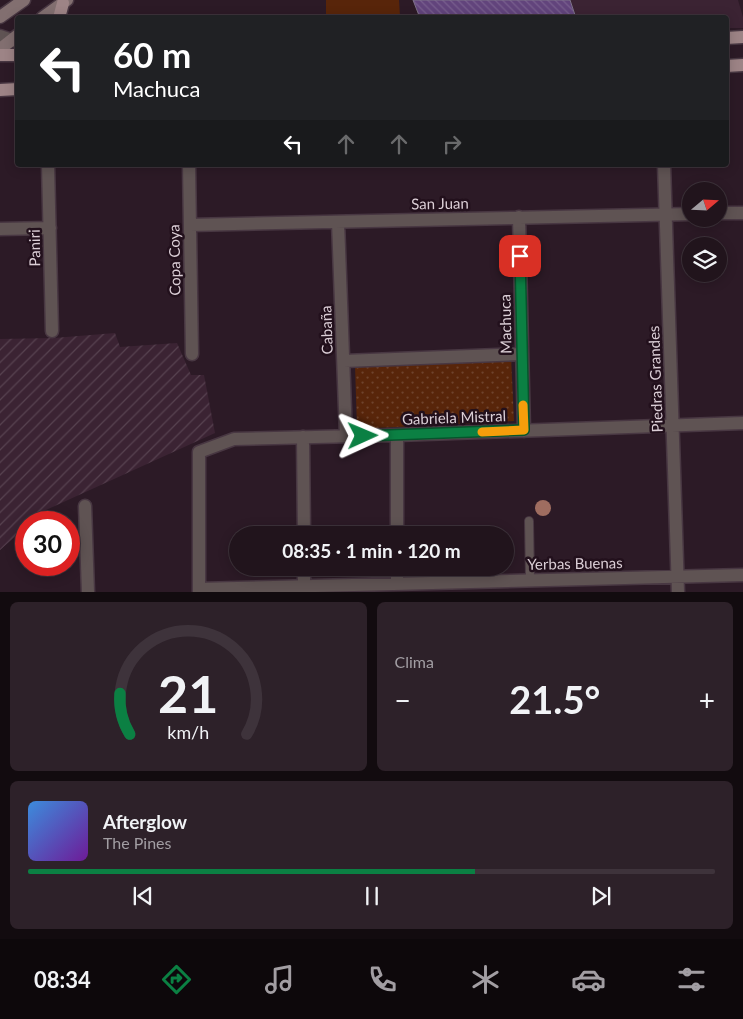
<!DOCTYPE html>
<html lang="es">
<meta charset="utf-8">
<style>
:root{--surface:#21141c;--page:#2d2129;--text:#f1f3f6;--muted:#a29ea3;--line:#3e333b;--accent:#0b8043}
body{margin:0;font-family:Lato,sans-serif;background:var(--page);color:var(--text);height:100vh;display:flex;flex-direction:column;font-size:19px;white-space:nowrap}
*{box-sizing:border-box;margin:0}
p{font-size:16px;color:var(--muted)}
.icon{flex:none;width:28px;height:28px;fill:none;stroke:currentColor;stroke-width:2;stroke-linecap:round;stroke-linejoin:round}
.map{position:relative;height:592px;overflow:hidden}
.drawer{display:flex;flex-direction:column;gap:10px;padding:10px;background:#120b0f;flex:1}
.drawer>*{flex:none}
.banner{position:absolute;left:15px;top:15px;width:714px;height:152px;border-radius:5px;box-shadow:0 2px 12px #0003,0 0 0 1px var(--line);background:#202124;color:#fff;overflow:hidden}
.needle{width:32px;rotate:71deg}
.controls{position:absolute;left:682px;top:182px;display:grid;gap:10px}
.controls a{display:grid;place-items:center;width:45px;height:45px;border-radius:50%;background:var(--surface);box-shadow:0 2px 12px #0003,0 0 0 1px var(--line);font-size:25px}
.speed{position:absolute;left:15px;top:511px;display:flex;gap:10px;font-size:25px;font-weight:700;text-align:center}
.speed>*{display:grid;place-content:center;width:65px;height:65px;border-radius:50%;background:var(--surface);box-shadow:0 2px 12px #0003,0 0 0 1px var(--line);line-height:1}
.speed .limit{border:8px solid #d22;background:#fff;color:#111}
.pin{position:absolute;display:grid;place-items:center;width:42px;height:42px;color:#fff;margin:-21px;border-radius:10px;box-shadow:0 2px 8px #0006}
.me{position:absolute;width:55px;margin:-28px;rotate:89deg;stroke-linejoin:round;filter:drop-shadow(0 0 4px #0008)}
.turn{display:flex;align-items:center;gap:18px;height:105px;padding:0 15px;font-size:22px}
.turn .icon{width:65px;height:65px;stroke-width:2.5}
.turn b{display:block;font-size:35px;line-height:42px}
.lanes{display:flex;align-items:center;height:48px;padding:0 15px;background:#0003;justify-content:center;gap:25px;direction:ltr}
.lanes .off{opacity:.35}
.big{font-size:38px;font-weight:700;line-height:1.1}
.drawer .card{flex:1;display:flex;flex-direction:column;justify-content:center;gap:8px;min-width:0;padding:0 18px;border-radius:8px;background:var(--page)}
.drawer .dial{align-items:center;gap:0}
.dial svg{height:130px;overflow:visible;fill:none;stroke:var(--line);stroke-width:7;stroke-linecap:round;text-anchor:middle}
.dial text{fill:var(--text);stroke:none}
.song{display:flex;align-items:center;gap:15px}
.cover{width:60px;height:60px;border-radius:8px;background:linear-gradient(135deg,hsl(210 70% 55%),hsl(280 70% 35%))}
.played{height:5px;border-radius:2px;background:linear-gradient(90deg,var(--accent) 65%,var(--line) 65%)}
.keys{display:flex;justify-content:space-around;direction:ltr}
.heat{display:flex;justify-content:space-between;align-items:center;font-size:28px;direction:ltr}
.drawer .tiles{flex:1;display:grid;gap:10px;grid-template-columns:1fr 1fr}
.card:last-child{grid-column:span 2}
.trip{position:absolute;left:229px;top:526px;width:285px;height:50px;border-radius:25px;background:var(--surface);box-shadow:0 2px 12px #0003,0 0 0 1px var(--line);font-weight:700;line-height:50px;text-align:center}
.dock{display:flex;height:80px;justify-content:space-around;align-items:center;background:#0d080b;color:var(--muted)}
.dock .icon{width:35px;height:35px}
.dock .current{color:var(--accent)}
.dock b{font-size:22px;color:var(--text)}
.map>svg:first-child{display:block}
.built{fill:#3b2333}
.industrial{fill:url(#industrial-furrows)}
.grass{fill:url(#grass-dots)}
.garden{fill:#58250a}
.building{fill:url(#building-back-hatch);stroke:#7d7288}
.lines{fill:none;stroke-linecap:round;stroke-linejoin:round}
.lane-casing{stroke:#483742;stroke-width:10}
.street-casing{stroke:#483742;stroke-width:15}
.secondary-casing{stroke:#483742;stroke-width:15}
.primary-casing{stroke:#483742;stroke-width:15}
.lane{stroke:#5f5353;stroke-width:8}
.street{stroke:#5f5353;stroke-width:12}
.secondary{stroke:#826f70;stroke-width:12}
.primary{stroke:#9d8486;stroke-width:12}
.tree{fill:#9f6d60}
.route-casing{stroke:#07532c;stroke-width:12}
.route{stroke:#0b8043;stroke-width:9}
.slow{stroke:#f59e0b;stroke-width:9}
.labels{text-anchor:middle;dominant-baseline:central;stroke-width:5;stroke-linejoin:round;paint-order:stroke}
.street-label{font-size:15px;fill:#dbced6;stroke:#22101c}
</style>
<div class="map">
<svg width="743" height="592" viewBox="0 0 743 592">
<defs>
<pattern id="industrial-furrows" width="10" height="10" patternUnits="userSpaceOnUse" patternTransform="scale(1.25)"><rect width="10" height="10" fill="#3b2333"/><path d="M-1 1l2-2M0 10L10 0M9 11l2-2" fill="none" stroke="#574250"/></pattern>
<pattern id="grass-dots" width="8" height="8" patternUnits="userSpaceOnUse" patternTransform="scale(1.25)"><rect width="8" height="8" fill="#58250a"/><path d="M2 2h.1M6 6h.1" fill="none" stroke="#6f432d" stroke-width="1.8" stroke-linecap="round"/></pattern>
<pattern id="building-back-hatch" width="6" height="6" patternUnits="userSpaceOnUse" patternTransform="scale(1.25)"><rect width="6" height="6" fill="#62447c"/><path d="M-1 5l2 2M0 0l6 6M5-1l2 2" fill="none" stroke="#785e8e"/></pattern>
</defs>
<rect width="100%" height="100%" fill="#2c1a26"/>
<path class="built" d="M570,0H738L743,17V28H726V18L576,17Z"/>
<path class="industrial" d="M115,333L120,347L177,343L191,375H204L215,433L46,510L32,522H26V527L0,550V339L54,338Z"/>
<path class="grass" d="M511,357L514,421L357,429L355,364Z"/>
<path class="garden" d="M326,0H399L400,16L326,17Z"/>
<path class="building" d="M413,0H570L576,18H420Z"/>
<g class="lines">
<defs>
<path id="lane" d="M529,521L530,580"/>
<path id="street" d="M0,36L18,42
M48,165L52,331
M189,165L192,354
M664,165L678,592
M719,213H743
M519,217L524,431
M338,222L346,436
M190,225L691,214
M0,229L50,228
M344,361L522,354
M397,435V535
M303,437L304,535
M85,506L88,592
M304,568V592
M397,568V584
M199,589L743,575
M199,592V452L234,439L397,435L743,423"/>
<path id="secondary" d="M0,17L24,0
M42,18L67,0
M0,49L18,35"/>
<path id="primary" d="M59,18L63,3
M726,38L743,37
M0,55H18
M726,66L743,65
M0,90L18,89"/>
</defs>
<use href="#lane" class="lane-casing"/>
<use href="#street" class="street-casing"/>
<use href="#secondary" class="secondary-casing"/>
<use href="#primary" class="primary-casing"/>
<use href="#lane" class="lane"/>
<use href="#street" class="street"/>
<use href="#secondary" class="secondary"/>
<use href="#primary" class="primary"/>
</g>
<circle class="tree" cx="543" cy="508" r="8"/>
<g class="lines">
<defs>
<path id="route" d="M363,436L524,430L520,256"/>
</defs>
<use href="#route" class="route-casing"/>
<use href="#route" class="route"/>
<path class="slow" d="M482,432L524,430L523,405"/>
</g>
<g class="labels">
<g class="street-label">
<text transform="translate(440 203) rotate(-1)">San Juan</text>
<text transform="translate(34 248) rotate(-91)">Paniri</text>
<text transform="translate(174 260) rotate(-91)">Copa Coya</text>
<text transform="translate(505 324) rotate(-91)">Machuca</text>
<text transform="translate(326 330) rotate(-92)">Cabaña</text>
<text transform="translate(655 379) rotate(-92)">Piedras Grandes</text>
<text transform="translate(454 417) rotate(-2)">Gabriela Mistral</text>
<text transform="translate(575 563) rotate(-1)">Yerbas Buenas</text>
</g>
</g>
</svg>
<div class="controls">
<a><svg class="needle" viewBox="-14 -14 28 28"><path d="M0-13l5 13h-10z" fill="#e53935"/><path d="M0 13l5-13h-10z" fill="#a29ea3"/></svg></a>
<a><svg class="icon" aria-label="layers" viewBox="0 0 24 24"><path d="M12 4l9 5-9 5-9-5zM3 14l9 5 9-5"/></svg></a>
</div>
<div class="speed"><div class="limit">30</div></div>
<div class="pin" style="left:520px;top:256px;background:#d93025"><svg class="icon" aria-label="arrive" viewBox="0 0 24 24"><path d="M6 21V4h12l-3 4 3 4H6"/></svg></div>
<svg class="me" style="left:363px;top:436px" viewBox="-20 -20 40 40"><path d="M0-17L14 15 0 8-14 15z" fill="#0b8043" stroke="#fff" stroke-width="4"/></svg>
<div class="trip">08:35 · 1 min · 120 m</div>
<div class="banner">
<div class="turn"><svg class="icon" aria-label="left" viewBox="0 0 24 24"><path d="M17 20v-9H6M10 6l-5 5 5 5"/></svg><div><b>60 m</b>Machuca</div></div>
<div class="lanes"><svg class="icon" aria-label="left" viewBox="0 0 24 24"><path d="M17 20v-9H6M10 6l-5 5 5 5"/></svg><svg class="icon off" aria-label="ahead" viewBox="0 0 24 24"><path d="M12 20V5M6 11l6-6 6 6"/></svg><svg class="icon off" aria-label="ahead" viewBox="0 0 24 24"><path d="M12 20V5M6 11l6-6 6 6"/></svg><svg class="icon off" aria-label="right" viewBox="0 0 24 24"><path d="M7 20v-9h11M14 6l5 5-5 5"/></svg></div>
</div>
</div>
<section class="drawer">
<div class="tiles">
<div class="card dial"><svg viewBox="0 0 100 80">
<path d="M14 69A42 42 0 1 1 86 69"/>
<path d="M14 69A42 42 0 0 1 8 44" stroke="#0b8043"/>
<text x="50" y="56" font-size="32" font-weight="700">21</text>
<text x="50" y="72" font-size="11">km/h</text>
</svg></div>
<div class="card"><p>Clima</p>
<div class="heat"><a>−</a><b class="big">21.5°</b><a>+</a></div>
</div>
<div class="card">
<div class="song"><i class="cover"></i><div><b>Afterglow</b><p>The Pines</p></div></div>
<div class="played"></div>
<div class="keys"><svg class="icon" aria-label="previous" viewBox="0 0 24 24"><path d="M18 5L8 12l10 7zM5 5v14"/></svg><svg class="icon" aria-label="pause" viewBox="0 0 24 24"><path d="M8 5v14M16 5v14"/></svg><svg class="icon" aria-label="next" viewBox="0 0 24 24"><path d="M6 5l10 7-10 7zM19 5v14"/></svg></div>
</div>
</div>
</section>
<nav class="dock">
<b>08:34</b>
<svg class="icon current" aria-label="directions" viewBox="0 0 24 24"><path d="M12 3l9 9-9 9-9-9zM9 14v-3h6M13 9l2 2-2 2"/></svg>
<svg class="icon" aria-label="music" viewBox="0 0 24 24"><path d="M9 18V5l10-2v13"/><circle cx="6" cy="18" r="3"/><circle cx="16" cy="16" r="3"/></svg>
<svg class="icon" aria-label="phone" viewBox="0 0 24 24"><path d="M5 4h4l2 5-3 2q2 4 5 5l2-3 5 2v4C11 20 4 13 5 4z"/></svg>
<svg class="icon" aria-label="climate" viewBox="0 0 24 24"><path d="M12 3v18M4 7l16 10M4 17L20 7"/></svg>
<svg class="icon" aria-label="car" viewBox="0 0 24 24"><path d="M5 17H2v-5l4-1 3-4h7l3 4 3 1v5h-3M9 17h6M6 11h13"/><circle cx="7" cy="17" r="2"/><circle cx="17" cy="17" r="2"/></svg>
<svg class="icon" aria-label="filters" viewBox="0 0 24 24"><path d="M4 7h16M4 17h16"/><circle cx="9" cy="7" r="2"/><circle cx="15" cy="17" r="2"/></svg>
</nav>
